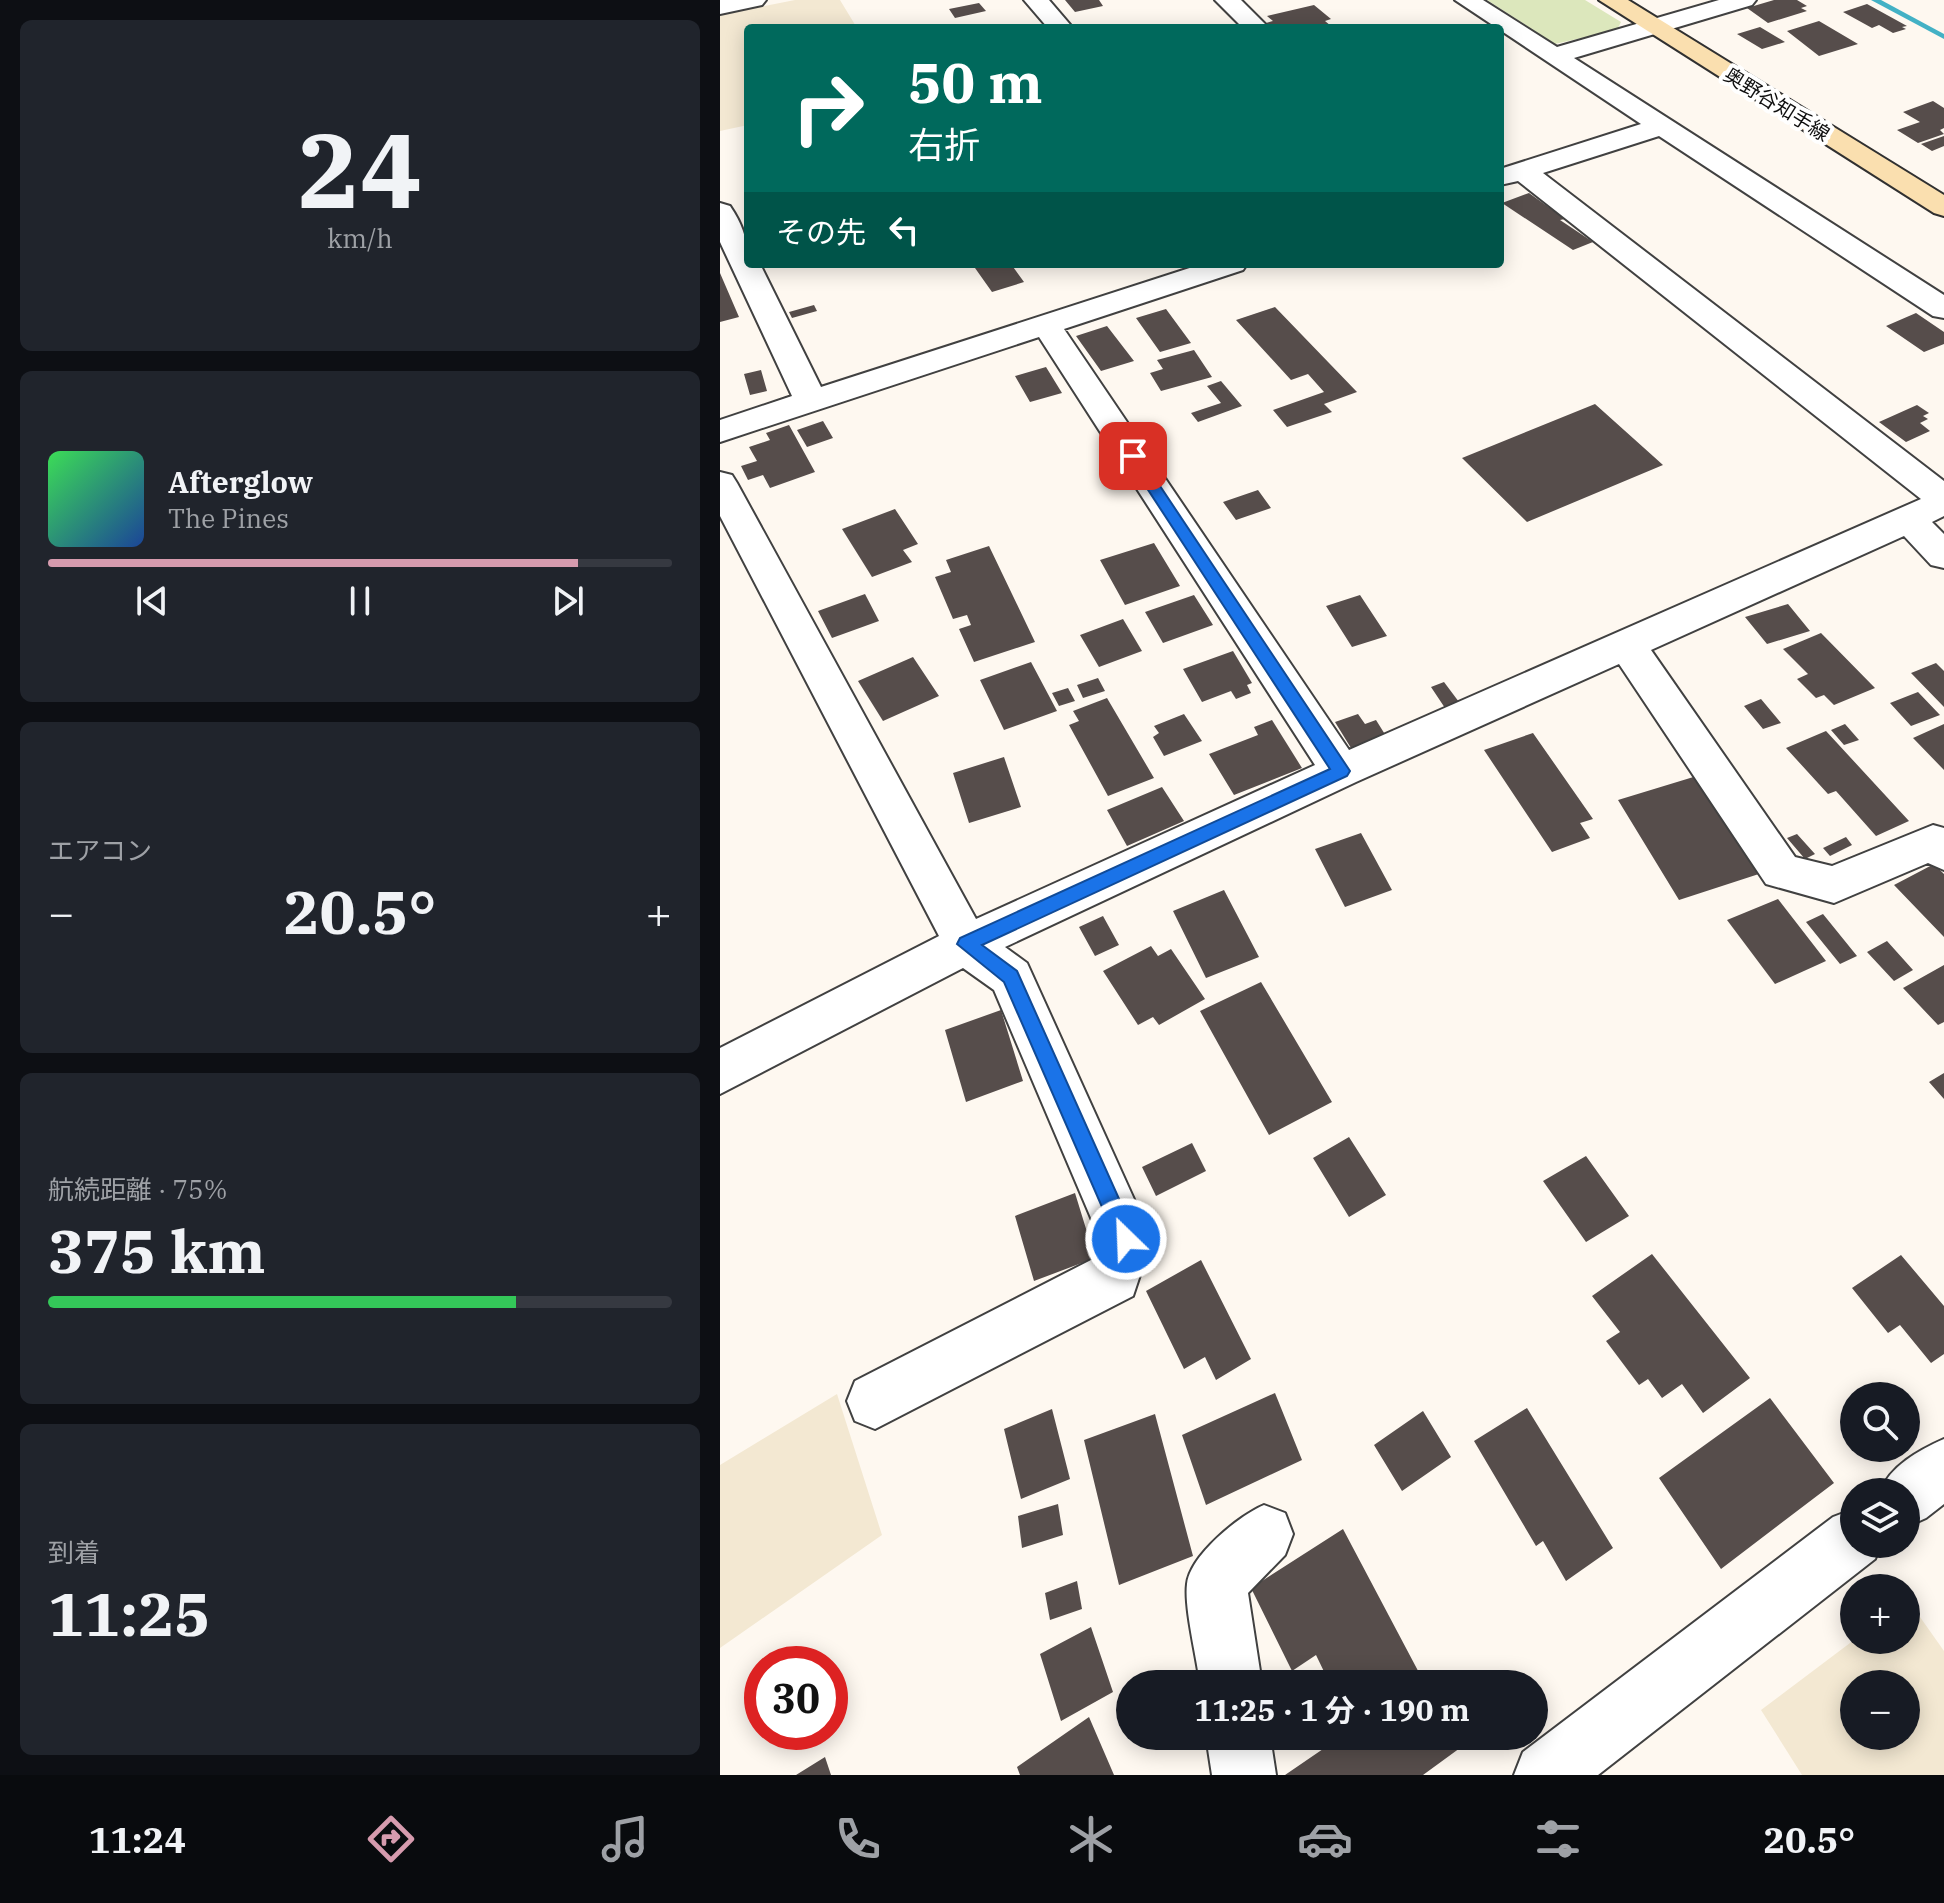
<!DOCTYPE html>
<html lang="ja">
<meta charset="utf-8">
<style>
:root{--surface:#171b24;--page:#20242c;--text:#f1f3f6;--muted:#9ea1a6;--line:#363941;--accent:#d69bae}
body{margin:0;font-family:"IBM Plex Serif","Noto Sans JP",serif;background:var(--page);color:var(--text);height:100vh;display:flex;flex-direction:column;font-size:30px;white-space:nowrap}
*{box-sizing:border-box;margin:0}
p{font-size:26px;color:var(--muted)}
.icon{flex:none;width:44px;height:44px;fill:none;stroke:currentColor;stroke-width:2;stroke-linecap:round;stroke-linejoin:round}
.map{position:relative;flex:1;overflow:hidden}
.drawer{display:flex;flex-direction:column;gap:20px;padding:20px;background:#0d0f14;width:720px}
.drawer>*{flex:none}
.hud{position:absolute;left:24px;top:24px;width:760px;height:244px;border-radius:8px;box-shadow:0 4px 20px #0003;background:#00695c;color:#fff;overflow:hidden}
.tools{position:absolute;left:1120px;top:1382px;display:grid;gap:16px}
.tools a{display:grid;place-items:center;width:80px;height:80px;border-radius:50%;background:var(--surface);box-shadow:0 4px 20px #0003;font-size:40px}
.speed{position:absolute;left:24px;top:1646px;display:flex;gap:16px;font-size:40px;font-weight:700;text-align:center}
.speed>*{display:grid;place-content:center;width:104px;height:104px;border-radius:50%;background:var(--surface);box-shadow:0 4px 20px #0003;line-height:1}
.speed .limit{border:12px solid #d22;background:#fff;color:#111}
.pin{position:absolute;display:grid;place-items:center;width:68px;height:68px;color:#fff;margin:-34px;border-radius:16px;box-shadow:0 4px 12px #0006}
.me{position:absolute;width:88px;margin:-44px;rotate:336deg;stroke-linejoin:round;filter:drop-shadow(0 0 6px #0008)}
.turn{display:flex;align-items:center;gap:28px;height:168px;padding:0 32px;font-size:36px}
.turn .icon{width:104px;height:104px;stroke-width:2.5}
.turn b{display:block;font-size:56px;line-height:68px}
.then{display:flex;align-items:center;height:76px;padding:0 32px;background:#0003;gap:16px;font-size:30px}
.big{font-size:60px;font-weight:700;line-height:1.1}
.drawer .widget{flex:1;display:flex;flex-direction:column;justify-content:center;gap:12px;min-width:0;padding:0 28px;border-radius:12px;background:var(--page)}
.drawer .dial{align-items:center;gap:0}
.dial b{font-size:104px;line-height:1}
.song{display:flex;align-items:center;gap:24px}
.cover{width:96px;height:96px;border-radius:12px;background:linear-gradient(135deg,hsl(130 70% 55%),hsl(220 70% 35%))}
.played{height:8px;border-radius:4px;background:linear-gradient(90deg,var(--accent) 85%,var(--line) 85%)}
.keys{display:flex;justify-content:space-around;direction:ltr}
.heat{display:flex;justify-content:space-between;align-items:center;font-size:44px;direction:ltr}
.charge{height:12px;border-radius:6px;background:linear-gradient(90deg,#34c759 75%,var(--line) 0)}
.trip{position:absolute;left:396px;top:1670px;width:432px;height:80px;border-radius:40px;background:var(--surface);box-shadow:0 4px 20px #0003;font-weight:700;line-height:80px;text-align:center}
.menu{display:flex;height:128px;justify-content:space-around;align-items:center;background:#090b0e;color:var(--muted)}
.menu .icon{width:56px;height:56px}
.menu .selected{color:var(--accent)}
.menu b{font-size:36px;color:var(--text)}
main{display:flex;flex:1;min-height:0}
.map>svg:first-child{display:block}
.farmland{fill:#f3e8d2;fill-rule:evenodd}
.green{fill:#dce7bc}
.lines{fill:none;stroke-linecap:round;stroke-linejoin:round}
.stream{fill:#43b1c5;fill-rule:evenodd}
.building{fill:#564d4b}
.minor-casing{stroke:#414141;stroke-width:4}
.tertiary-casing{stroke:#414141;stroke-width:4}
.secondary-casing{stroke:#303030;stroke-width:4}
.minor{fill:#fff;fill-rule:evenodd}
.tertiary{fill:#fff;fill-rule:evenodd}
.secondary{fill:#fadfaf;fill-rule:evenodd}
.route{fill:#1a73e8;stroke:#114b97;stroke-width:2}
.labels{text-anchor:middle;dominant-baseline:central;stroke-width:8;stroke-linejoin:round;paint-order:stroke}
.far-street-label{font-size:20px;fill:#0e0e0e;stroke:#fff}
</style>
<main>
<section class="drawer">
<div class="widget dial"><b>24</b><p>km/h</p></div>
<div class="widget">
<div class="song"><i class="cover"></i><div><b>Afterglow</b><p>The Pines</p></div></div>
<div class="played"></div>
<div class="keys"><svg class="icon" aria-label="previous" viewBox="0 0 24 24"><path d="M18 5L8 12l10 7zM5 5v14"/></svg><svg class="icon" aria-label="pause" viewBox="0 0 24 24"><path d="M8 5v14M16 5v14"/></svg><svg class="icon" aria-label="next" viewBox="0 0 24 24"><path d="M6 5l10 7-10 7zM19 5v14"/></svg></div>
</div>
<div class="widget"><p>エアコン</p>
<div class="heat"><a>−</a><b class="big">20.5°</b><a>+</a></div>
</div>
<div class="widget"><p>航続距離 · 75%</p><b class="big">375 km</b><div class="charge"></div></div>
<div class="widget"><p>到着</p><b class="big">11:25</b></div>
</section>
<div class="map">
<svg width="1224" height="1775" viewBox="0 0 1224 1775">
<rect width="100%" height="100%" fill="#fef8f0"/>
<path class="farmland" d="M75,0H120L137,28H28V125L0,131V15Z
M117,1394L162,1535L0,1648V1465Z
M1188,1600L1224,1651V1775H1082L1041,1710L1134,1640H1186ZM1134,1684H1186V1736H1134Z"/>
<path class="green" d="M767,0H865L901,22L897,30L835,44Z"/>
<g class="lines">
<path class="stream" d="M1151,0H1161L1224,34V39Z"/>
</g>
<path class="building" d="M345,0H379L383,6L355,12Z
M1054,0H1077L1087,6L1081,8L1087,11L1048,23L1027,8Z
M259,3L266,11L235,18L229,9Z
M1147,4L1187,26L1182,27L1186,29L1173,33L1159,25L1152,28L1123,12Z
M594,5L611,19L605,21L611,26L552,28L546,23L553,21L547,16Z
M1099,21L1138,44L1099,56L1067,31Z
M1040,27L1065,42L1042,49L1017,34Z
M1213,101L1224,108V128L1220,130L1224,134L1198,143L1177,130L1200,122L1183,112Z
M1224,136V146L1212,151L1201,144Z
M809,193L845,219L840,220L873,242L853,250L782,203Z
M269,264H291L304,282L272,292L255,268Z
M0,273L19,317L0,322Z
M94,305L97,311L72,318L69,312Z
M555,307L637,392L604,404L612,412L567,427L553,410L604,392L588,374L571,380L516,320Z
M446,309L471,343L440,352L416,318Z
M1196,313L1224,332V344L1204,352L1166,326Z
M387,326L414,361L381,371L356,336Z
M474,350L492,377L441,391L430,373L443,369L437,360Z
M326,367L342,393L310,402L295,376Z
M41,370L47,391L30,395L24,374Z
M501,381L522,406L478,422L471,413L501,403L487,386Z
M875,404L943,465L807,522L742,458Z
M1197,405L1209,413L1203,416L1208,419L1200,423L1210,431L1186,442L1159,422Z
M103,421L113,438L87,447L77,430Z
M69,425L95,472L50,488L43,475L28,480L21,466L37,461L29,447L50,440L46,433Z
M538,490L551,508L516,520L503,502Z
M175,509L198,544L183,550L192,562L152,577L122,529Z
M434,543L460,586L405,605L380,560Z
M269,546L315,642L254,662L239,629L251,625L247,615L233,619L215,577L231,572L226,560Z
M145,594L159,621L112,638L98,611Z
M474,595L493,625L443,643L425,612Z
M640,595L667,636L632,647L606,606Z
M1068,604L1090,631L1047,644L1025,617Z
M403,619L422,651L379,667L360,635Z
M1101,633L1155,688L1114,705L1104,695L1096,698L1077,679L1088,674L1063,649Z
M513,651L532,683L527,685L531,693L516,699L511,691L482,702L463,669Z
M193,657L219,696L163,721L138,681Z
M311,662L337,711L284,730L260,680Z
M1216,663L1224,671V707L1191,673Z
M378,678L385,691L363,698L357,685Z
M724,682L739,702L725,708L711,687Z
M348,688L355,701L339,706L332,693Z
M1198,692L1220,715L1191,726L1170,703Z
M387,698L434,778L388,796L349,725L359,721L353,711Z
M1041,699L1061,723L1043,729L1024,706Z
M464,714L482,741L444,756L433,737L439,733L434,726Z
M638,714L645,724L656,720L666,736L631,748L615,722Z
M552,720L582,768L514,795L489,754L538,735L534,727Z
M1125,724L1139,740L1124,745L1111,730Z
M1224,724V770L1193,738Z
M1106,731L1189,821L1156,836L1116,791L1108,794L1066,748Z
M813,733L873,819L860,823L870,838L832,852L764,750Z
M284,757L301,807L249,823L233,773Z
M980,775L1045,872L959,900L898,800Z
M442,787L464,821L407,846L387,810Z
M641,833L672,890L625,907L595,849Z
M1077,834L1095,854L1085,859L1067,838Z
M1126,837L1132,845L1110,856L1103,848Z
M1214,864L1224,874V937L1174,885Z
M504,890L539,957L486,978L453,911Z
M1058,899L1106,961L1055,984L1007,920Z
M1103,914L1137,956L1120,964L1086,922Z
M383,916L399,945L375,956L359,927Z
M1167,941L1193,970L1174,981L1147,952Z
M431,946L438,956L451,949L485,999L439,1025L433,1017L418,1025L383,971Z
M1224,965V1022L1218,1025L1183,988Z
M541,982L612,1102L549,1135L480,1011Z
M281,1010L303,1081L246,1102L225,1030Z
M1224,1073V1099L1209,1082Z
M629,1137L666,1195L629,1217L593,1158Z
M472,1143L486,1171L436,1196L422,1167Z
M866,1156L909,1216L866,1242L823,1181Z
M355,1193L375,1258L314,1281L295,1216Z
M932,1254L1030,1378L983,1413L962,1384L942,1398L928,1379L919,1385L886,1341L900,1332L872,1296Z
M1181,1255L1224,1306V1354L1211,1363L1180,1325L1168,1333L1132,1288Z
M481,1260L531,1359L496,1380L485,1357L464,1369L426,1291Z
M555,1393L582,1460L486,1505L462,1435Z
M1050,1398L1114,1483L1001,1569L939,1478Z
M807,1408L893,1548L846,1581L823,1541L816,1546L754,1441Z
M332,1409L350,1479L301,1499L284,1429Z
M703,1411L731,1457L682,1491L654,1445Z
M435,1414L473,1556L399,1585L364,1440Z
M338,1504L343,1535L302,1548L298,1516Z
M623,1529L705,1684H610L596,1655L572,1671L531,1588Z
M357,1581L362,1609L330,1620L325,1593Z
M371,1627L393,1692L341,1721L320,1654Z
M369,1717L394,1775H300L297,1767Z
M622,1736H733L740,1748L703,1775H565Z
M105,1757L111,1775H76Z"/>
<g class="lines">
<defs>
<path id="minor" d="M0,0H46L42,5L0,14Z
M304,0H329L353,28H328Z
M495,0H521L549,28H523Z
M735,0H763L837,47L999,0H1036L1032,5L854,58L1224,295V318L1213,316L939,136L823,173L1224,481V516L1212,522L1224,534V568L1211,565L1184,536L931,650L1075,857L1112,866L1213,825L1224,828V870L1208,863L1114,903L1046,884L899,664L636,782L285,947L307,963L432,1239L413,1296L155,1429L135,1421L127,1401L135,1381L373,1259L380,1239L274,990L243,968L0,1094V1048L219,936L0,516V472L12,475L17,483L256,919L595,765L319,337L0,442V420L72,396L0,242V203L10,206C23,225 28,241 28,264H40L101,387L482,264H527L523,270L344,329L629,750L1201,499L798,181L780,185V169L921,124Z
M544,1505L565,1513L573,1534L565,1555L528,1593L542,1684H480C477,1658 464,1608 467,1584C470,1555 520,1515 544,1505Z
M486,1736H550L556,1775H492Z"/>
<path id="tertiary" d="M1224,1439V1504L1206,1518L1186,1527V1492H1160C1170,1466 1199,1450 1224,1439Z
M1134,1509V1544H1161L1155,1559L878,1775H794L803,1752L1113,1517Z"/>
<path id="secondary" d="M879,0H908L1224,195V216L1214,213Z"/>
</defs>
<use href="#minor" class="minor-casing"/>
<use href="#tertiary" class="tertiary-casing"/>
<use href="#secondary" class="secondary-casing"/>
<use href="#minor" class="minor"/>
<use href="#tertiary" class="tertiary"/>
<use href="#secondary" class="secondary"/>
</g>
<path class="route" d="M413,452L418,453L630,771L627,776L262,945L297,971L417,1239L414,1246L406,1249L399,1246L284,982L237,944L240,938L610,769L406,456Z"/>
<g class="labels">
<g class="far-street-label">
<text transform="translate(1057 104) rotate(32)">奥野谷知手線</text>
</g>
</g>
</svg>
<div class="tools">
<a><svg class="icon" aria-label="search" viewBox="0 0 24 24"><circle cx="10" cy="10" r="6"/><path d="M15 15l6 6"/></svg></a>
<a><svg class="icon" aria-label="layers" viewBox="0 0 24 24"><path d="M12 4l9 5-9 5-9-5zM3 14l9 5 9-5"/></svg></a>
<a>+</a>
<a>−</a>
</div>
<div class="speed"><div class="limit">30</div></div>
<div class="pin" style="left:413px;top:456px;background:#d93025"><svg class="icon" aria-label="arrive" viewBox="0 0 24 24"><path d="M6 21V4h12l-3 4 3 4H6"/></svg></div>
<svg class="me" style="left:406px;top:1239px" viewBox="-20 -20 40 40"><circle r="17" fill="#1a73e8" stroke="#fff" stroke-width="3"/><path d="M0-11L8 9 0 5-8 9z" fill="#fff"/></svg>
<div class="trip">11:25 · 1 分 · 190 m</div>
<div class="hud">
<div class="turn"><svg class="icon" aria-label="right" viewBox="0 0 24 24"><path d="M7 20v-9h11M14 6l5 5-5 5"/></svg><div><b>50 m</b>右折</div></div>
<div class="then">その先<svg class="icon" aria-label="left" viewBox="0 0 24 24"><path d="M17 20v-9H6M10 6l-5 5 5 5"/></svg></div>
</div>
</div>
</main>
<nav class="menu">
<b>11:24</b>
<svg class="icon selected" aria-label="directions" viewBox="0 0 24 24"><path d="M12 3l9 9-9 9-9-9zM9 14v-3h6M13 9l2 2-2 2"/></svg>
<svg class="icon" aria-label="music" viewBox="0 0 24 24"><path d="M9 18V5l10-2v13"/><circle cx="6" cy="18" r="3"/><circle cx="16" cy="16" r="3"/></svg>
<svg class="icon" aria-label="phone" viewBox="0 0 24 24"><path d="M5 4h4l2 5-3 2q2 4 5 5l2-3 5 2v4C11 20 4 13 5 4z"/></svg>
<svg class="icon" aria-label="climate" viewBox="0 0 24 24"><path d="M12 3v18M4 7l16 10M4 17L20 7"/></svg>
<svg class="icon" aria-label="car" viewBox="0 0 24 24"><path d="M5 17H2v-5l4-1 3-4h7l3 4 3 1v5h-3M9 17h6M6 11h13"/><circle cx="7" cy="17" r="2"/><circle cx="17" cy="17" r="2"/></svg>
<svg class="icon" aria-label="filters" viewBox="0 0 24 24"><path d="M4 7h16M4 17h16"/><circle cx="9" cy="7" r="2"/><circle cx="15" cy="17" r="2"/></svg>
<b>20.5°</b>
</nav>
